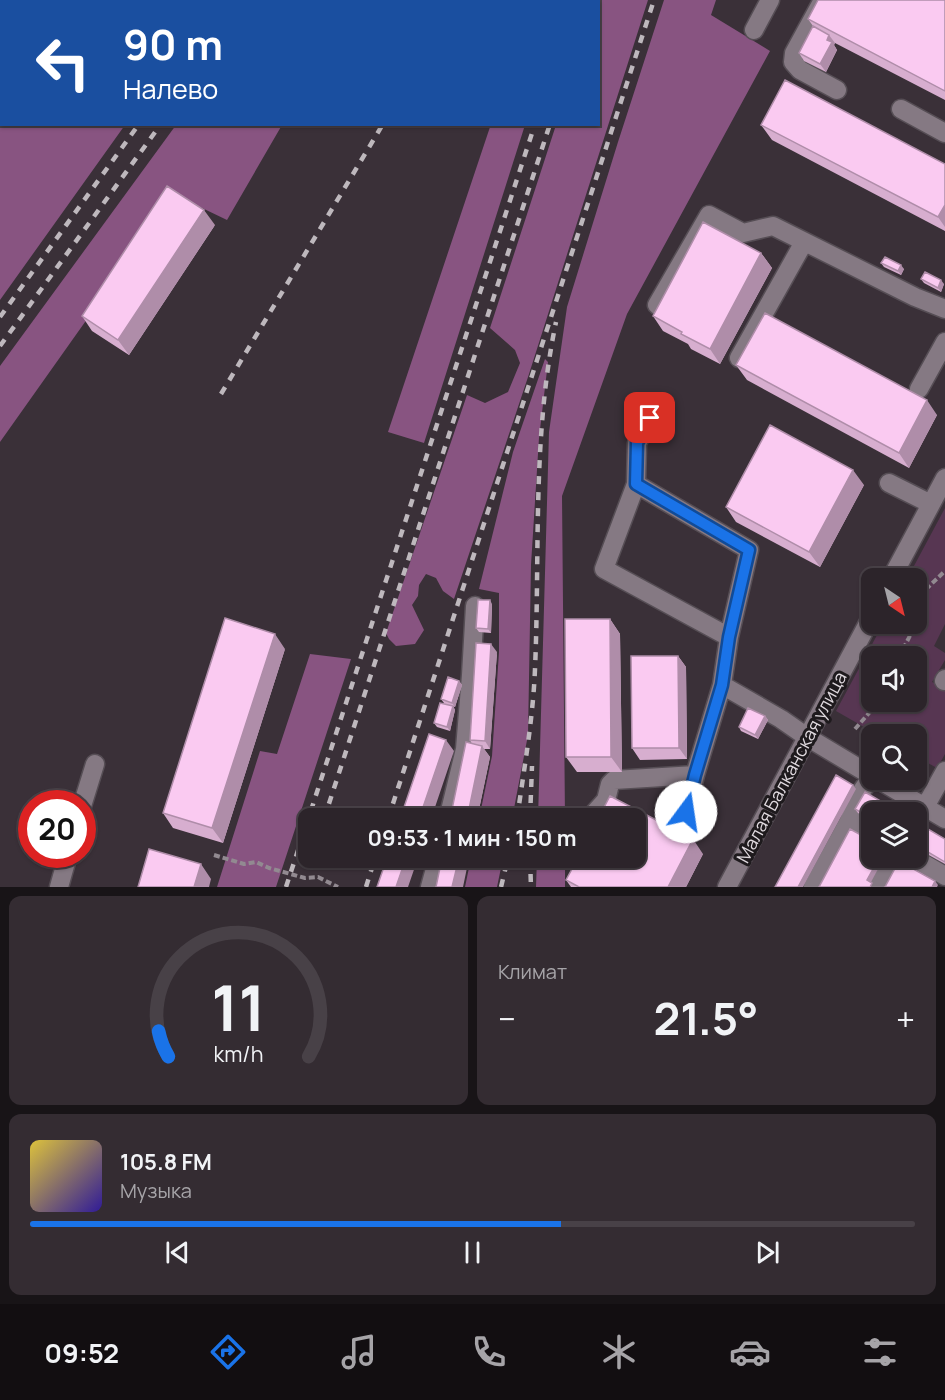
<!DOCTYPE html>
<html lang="ru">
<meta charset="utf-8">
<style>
:root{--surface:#2c242a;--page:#342c32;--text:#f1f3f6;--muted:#a6a4a8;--line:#484147;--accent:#1a73e8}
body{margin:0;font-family:Manrope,sans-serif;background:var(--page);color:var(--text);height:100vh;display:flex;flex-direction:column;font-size:22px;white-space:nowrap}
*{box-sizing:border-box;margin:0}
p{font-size:20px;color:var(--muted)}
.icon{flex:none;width:33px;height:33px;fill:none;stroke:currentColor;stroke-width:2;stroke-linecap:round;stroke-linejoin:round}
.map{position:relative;height:887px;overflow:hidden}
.sheet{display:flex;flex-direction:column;gap:9px;padding:9px;background:#181417;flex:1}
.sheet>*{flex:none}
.guide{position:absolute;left:0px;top:0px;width:600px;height:126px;box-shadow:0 2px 4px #0004,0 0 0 2px var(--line);background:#1a4fa0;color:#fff;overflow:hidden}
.needle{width:39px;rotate:145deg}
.tools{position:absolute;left:861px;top:568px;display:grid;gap:12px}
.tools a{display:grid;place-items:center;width:66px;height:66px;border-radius:12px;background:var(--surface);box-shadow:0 2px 4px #0004,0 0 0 2px var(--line);font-size:30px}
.speed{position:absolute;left:18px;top:790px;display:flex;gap:12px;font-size:30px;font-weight:700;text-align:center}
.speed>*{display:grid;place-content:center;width:78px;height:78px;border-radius:50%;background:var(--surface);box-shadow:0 2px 4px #0004,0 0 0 2px var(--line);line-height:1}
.speed .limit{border:9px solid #d22;background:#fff;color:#111}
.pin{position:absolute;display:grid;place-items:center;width:51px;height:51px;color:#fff;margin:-26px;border-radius:12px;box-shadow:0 3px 9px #0006}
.me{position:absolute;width:66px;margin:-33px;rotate:14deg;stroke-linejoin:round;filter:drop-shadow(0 0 4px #0008)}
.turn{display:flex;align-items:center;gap:21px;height:126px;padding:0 24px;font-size:27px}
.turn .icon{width:78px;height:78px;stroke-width:2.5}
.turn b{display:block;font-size:42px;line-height:51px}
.big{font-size:45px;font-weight:700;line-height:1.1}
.sheet .widget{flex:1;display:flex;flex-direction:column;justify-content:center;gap:9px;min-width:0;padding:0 21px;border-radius:12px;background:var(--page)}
.sheet .dial{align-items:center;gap:0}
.dial svg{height:156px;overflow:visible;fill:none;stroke:var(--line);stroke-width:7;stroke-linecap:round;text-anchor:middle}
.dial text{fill:var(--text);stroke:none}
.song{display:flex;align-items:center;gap:18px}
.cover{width:72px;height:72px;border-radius:9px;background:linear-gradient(135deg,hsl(50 70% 55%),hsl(250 70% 35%))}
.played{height:6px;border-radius:3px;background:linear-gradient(90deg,var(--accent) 60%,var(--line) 60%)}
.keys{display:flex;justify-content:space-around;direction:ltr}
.heat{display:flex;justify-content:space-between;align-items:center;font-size:33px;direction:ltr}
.sheet .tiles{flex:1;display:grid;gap:9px;grid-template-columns:1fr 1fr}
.widget:last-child{grid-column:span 2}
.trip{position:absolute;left:298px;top:808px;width:348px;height:60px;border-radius:12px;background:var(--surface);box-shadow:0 2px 4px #0004,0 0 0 2px var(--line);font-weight:700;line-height:60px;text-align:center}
.dock{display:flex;height:96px;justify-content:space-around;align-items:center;background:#120e11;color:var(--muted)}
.dock .icon{width:42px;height:42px}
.dock .current{color:var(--accent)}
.dock b{font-size:27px;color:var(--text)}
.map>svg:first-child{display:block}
.green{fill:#573652;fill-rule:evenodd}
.forest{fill:#885481}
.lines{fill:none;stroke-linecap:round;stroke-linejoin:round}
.minor-casing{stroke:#564e55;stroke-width:21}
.path{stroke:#928a91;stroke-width:4;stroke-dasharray:6 3;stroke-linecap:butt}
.minor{stroke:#857983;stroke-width:18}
.rail{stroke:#beb8bd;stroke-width:4.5;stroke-dasharray:8 8;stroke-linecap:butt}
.wall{fill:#d7aecf}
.shaded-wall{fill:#af8da9}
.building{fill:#facaf1;stroke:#af8da9;stroke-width:1.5}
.route-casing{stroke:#114b97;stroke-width:15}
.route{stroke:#1a73e8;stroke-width:10}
.labels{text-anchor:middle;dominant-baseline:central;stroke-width:6;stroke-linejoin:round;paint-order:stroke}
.street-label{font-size:18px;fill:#dfd9de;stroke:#1e1a1d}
</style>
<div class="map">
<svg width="945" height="887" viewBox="0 0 945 887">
<rect width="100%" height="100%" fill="#3a3038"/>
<path class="green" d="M945,508V624L934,646L945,653V660L932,682L945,688V754L937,768L917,757L916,735H878L836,711L883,624H916V579H907ZM911,653L928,662L920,679L917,678L916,702H872V657H908Z"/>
<path class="forest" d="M597,0H648L529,374L454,599L443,591L436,578L426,574L419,585L418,596L412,605L424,630L415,644L396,646L389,639L386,633L467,395L485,403L508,392L520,363L515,350L490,328L556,125L598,124V2L596,1Z
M664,0H716L711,15L770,51L627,314L562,496L565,819H538L549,432L567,307L618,142Z
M1,27L2,124L125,125L0,300V29Z
M491,124L525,125L424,443L388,432Z
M176,125H282L227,220L175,195L0,442V366Z
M545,359L548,362L539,438L531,565L528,735L512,819H479L492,756L499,652V593L479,589L513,452Z
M310,654L351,659L276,887H217L260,751L277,754Z
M471,858H503L497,887H465Z
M537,858H565V887H536Z"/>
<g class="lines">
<defs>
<path id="minor" d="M823,0L794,53L793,62L800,70L837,90
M754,30L770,0
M901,109L945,133
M657,305L709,215L743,233L773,226L915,297L945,309
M739,358L804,242
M919,389L945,342
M650,418L637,443L636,484L604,569L729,637
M889,483L931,504
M636,484L749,550L729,637L722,685L695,775L682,830
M891,579L945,478
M944,681L945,679
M722,685L781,719L807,737L872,776
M879,780L945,819
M82,806L95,764
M925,807L945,771
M448,819L465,749L471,675L475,606
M589,819L606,800L610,784L614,780L695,775
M849,821L861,792L872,776
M914,858L945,876
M59,887L68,855
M430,887L438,858
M727,887L872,616
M813,887L849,821L872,834
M878,887L894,858"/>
</defs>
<use href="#minor" class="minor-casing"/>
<path class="path" d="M916,623L918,603L923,592L945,571
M899,657L916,624
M855,729L870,712L876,702
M214,855L244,864L256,862L269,868L305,878L318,877L338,887"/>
<use href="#minor" class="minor"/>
<path class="rail" d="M228,2L229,0
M249,2L251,0
M438,2V0
M575,2V0
M590,2L591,0
M0,317L139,124
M0,346L161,124
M221,394L383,124
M324,819L550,124
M388,819L654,0
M517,819C524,769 533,719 535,669C540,553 532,436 556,322
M530,819L532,766
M530,858L531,887
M286,887L535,124
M366,887L375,858
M501,887L508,858"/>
</g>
<path class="wall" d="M945,0V100L835,43L834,45L837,50L826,72L804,61L799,53L813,26L808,19Z
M761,125L945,164V231L772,140Z
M215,225L129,355L92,331L82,316Z
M761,253L772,268L720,364L691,349L688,344L663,331L653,316Z
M881,263L904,269L901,275L884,267Z
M921,279L944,284L941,292L924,283Z
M736,365L937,415L909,468L747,380Z
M864,485L820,567L736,522L726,507Z
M492,604L491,633L479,632L476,628Z
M610,619L620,634L622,772H577L566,757Z
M285,649L223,843L173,828L163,813Z
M497,652L490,749H484L490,757L477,819H450L472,744L470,740Z
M678,656L686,667L687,759L640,760L632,748Z
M459,681L462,685L455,707L453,706L455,710L450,731L437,727L434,723L444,703L441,699Z
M765,716L768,720L758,739L741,731L739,727Z
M855,809L872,813V821L858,813Z
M916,822L945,839V864L916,848Z
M703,854L686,887H571L566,880Z"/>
<path class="shaded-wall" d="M829,35L835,43L834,45L837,50L826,72L820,64L827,40Z
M945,205V227L938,217Z
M204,210L215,225L129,355L118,340Z
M761,253L772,268L720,364L710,349Z
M901,265L904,269L901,275L898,271Z
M941,280L944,284L941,292L938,288Z
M927,400L937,415L909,468L899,453Z
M853,470L864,485L820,567L809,552Z
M490,600L492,604L491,633L488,629Z
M610,619L620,634L622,772L611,757Z
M275,634L285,649L223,843L212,828Z
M491,644L497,652L490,749L485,741Z
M678,656L686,667L687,759L679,748Z
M459,681L462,685L455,707L452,703Z
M453,706L455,710L450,731L447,727Z
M765,716L768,720L758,739L755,735Z
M446,740L454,751L431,819H419Z
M482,746L490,757L477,819H467Z
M853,785L856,789L803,887H798Z
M693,839L703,854L686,887H668Z
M406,858H418L408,887H396Z
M459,858H469L463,887H452Z
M879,858H884L870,884L867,880Z
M201,864L211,879L209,887H194Z
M935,881L938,885L937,887H932Z"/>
<path class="building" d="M818,0H945V91L808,19Z
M813,26L829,35L827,40L832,42L820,64L799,53Z
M785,80L945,164V205L938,217L761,125Z
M167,186L204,210L118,340L82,316Z
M703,222L761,253L710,349L681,334L682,332L653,316Z
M885,257L901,265L898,271L881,263Z
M925,272L941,280L938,288L921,279Z
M765,313L927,400L899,453L736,365Z
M770,425L853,470L809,552L726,507Z
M478,600H490L488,629L476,628Z
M225,618L275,634L212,828L163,813Z
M565,619H610L611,757H566Z
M476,643L491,644L485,741L470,740Z
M631,656H678L679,748H632Z
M448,677L459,681L452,703L441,699Z
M440,703L453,706L447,727L434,723Z
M748,708L765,716L755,735L739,727Z
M429,734L446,740L419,819H400Z
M466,742L482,746L467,819H450Z
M836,775L853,785L798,887H775Z
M865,792L901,813H872V819L855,809Z
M610,796L693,839L668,887H579L566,880L578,858H636V819H598Z
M916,822L945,839V862L916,845Z
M850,829L872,841V858H879L867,880L872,883L870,887H819Z
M149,849L201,864L194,887H138Z
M387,858H406L396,887H377Z
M442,858H459L452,887H436Z
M899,861L935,881L932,887H885Z"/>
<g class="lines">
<defs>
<path id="route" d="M650,418L637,443L636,484L749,550L729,637L722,685L695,775L686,812"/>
</defs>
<use href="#route" class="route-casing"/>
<use href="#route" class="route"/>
</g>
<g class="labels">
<g class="street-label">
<text transform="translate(791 767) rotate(-62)">Малая Балканская улица</text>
</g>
</g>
</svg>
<div class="tools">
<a><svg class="needle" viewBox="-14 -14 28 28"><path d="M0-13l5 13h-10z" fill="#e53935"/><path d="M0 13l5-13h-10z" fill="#a6a4a8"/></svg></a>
<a><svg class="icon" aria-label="sound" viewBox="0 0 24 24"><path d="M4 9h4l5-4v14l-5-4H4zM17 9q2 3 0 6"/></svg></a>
<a><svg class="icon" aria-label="search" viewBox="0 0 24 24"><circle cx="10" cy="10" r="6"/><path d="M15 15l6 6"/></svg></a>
<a><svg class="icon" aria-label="layers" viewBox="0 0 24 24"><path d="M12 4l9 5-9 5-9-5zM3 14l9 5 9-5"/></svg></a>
</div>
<div class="speed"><div class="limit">20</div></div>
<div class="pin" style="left:650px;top:418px;background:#d93025"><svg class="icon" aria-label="arrive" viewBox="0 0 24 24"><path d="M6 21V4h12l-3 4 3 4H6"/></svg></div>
<svg class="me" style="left:686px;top:812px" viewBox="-20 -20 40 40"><circle r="19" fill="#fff"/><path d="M0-13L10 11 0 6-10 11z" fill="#1a73e8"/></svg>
<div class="trip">09:53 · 1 мин · 150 m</div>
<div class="guide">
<div class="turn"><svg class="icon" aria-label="left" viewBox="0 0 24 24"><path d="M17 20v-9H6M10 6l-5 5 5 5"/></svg><div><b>90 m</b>Налево</div></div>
</div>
</div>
<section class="sheet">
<div class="tiles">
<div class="widget dial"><svg viewBox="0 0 100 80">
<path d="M14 69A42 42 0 1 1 86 69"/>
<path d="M14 69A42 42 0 0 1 9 56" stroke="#1a73e8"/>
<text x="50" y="56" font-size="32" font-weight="700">11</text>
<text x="50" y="72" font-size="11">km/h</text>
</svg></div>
<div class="widget"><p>Климат</p>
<div class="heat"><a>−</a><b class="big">21.5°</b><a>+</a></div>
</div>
<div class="widget">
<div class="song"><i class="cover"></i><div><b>105.8 FM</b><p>Музыка</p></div></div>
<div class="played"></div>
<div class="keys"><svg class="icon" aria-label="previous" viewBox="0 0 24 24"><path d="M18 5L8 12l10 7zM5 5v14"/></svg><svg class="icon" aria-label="pause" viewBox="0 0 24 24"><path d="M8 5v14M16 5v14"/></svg><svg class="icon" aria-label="next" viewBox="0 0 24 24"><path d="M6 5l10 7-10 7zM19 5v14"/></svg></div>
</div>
</div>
</section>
<nav class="dock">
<b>09:52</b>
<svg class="icon current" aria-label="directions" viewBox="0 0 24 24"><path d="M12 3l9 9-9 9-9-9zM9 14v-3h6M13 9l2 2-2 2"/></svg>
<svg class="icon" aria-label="music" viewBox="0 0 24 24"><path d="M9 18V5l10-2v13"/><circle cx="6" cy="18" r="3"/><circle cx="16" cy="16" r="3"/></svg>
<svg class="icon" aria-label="phone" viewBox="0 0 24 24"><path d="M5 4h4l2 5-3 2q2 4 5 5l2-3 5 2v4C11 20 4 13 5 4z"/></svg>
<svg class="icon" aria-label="climate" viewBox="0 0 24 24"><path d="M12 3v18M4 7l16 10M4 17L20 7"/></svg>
<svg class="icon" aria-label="car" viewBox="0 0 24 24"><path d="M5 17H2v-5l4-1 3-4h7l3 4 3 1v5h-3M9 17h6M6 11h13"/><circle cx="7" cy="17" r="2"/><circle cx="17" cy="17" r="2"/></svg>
<svg class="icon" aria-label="filters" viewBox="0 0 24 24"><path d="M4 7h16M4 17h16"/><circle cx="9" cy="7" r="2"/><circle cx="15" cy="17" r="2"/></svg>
</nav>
